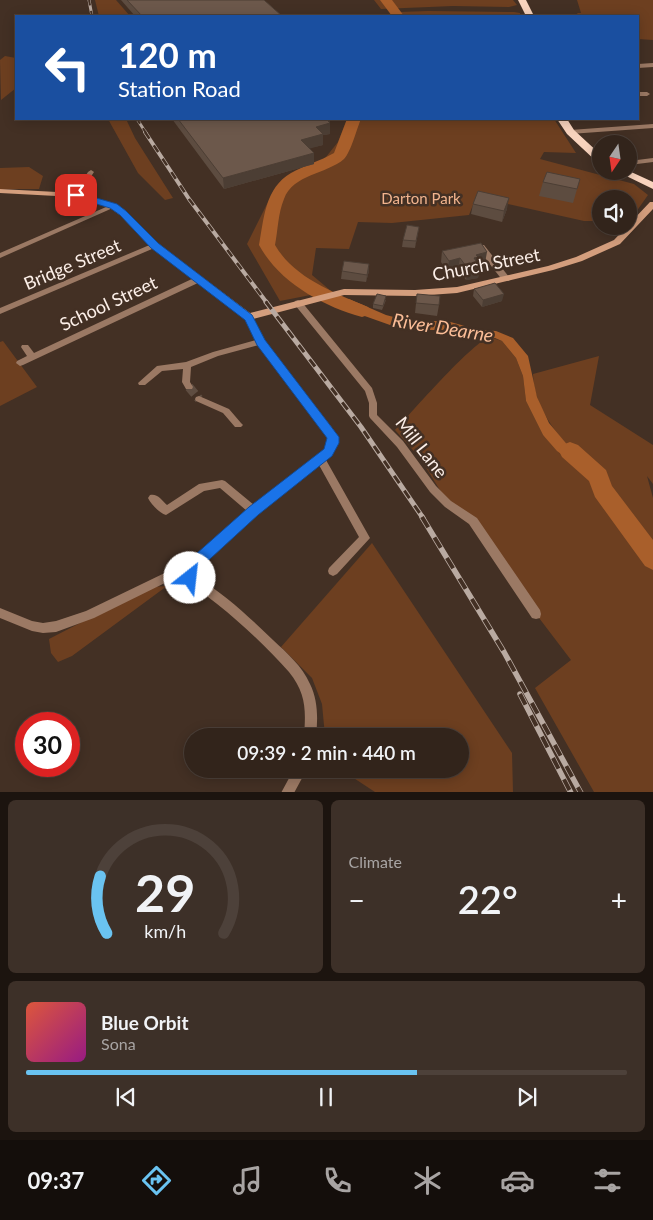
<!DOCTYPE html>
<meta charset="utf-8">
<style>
:root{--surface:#32241b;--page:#3d3028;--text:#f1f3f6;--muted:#a8a4a3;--line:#4d413a;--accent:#6ac3f1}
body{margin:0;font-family:Lato,sans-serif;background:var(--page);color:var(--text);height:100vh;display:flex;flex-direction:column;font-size:19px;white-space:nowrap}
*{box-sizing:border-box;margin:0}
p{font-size:16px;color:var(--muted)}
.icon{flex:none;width:28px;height:28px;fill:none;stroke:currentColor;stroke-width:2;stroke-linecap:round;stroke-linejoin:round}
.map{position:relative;height:792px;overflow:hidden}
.details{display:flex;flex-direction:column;gap:8px;padding:8px;background:#1c140f;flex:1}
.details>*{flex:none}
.banner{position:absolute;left:15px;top:15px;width:624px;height:105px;border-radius:0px;box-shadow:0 2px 12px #0003,0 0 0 1px var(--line);background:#1a4fa0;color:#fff;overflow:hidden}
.needle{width:32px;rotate:193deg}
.tools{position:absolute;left:592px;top:135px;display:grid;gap:10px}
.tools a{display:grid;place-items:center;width:45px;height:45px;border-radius:50%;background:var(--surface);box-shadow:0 2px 12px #0003,0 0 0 1px var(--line);font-size:25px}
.speed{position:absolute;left:15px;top:712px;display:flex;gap:10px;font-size:25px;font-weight:700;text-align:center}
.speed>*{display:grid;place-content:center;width:65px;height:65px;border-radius:50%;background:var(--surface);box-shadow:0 2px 12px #0003,0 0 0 1px var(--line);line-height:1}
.speed .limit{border:8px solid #d22;background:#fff;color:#111}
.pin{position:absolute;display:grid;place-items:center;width:42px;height:42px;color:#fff;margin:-21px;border-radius:10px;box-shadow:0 2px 8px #0006}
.me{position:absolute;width:55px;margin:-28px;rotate:29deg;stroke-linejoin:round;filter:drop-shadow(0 0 4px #0008)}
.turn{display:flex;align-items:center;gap:18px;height:105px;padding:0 20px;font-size:22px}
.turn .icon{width:65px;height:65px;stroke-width:2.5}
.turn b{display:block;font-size:35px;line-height:42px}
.big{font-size:38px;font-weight:600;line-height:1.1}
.details .tile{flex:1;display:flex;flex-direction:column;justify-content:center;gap:8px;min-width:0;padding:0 18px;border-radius:8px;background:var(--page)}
.details .dial{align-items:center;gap:0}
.dial svg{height:130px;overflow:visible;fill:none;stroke:var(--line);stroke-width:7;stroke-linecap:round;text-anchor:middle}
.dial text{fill:var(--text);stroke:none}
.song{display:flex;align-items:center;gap:15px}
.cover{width:60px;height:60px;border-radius:8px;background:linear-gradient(135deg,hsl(10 70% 55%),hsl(310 70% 35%))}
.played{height:5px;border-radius:2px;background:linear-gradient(90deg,var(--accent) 65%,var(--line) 65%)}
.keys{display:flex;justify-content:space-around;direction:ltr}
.heat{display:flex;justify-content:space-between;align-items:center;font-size:28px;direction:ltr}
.details .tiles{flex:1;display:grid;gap:8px;grid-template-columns:1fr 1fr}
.tile:last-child{grid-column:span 2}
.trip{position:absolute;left:184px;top:728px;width:285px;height:50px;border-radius:25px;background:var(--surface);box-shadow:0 2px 12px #0003,0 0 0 1px var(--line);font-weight:600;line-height:50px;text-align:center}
.tabs{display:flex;height:80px;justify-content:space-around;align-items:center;background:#140e0b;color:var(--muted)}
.tabs .icon{width:35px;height:35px}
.tabs .active{color:var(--accent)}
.tabs b{font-size:22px;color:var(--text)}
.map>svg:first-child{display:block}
.green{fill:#6d3f20}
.water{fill:#a95f2b}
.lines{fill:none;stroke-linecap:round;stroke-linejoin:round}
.river{fill:#a95f2b;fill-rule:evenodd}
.minor-tunnel{stroke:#5f4d41;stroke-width:9;stroke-dasharray:9 4.5;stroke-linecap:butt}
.minor{fill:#9b7964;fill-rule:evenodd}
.secondary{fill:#d49e7d;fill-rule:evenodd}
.trunk{fill:#f8d3bd;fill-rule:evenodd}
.rail-far3-casing{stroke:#b9aaa1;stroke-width:3}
.rail-far2-casing{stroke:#b9aaa1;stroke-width:4}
.rail-far1-casing{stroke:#b9aaa1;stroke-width:5}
.rail-casing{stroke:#b9aaa1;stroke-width:5.5}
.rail-far3{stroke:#433024;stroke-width:2;stroke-dasharray:5.5;stroke-linecap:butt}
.rail-far2{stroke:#433024;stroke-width:2.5;stroke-dasharray:8;stroke-linecap:butt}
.rail-far1{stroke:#433024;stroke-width:3;stroke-dasharray:9;stroke-linecap:butt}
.rail{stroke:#433024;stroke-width:4;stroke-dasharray:12;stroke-linecap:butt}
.wall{fill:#5d4c40}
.shaded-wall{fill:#4c3e34}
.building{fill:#6c584b;stroke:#4c3e34}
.route{fill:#1a73e8;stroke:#114b97}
.labels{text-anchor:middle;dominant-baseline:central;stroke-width:5;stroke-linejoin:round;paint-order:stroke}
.far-park-label{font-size:15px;fill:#f2b48e;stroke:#433024}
.street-label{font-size:18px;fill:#fcefe8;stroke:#433024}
.water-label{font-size:19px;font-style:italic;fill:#fbbd97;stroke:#433024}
</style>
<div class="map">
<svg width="653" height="793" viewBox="0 0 653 793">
<rect width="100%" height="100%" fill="#433024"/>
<path class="green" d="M95,0H116L130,16H99Z
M374,0H513L517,5L509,7L453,6L381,9Z
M577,0H653V40L638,39V16H579L577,13H581Z
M428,11L514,12L520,13V16H379L399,12Z
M5,56L16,58V88L1,100L0,60Z
M108,119H126L135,138L173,198L165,200L138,173Z
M347,119H554L576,153L544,152L540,159L634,184L648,195L629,222V199H601V221H584L476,197L469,215L392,223L358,222L349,249L316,248L312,275L331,291L280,301L247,244L274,190L289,178L322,162L338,142Z
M29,167L43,176L39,189H0V168Z
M489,337L502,341L516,358L523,376L526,401L543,435L591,467C563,443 534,412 533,374L599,356L590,405L653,445V484L647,476L653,498V792H594L535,688L571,660L536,614L473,521L443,495L420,458L395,430C413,411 469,346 489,337Z
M3,341L37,387L0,406V342Z
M372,543L512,753L513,792H375L340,769H460V736H325L322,704L312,678L281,647Z
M167,586L72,656L58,662L51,653L49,639L150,587Z"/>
<path class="water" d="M349,299L386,315L409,321H447L479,330L496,331L513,338L528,356L537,397L549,423L576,455L591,467L587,472L557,451L543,435L526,401L523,376L516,358L502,341L495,338L454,333L445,330H417L390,325L328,303Z"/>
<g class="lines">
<path class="river" d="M380,0H392L404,16H392Z
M347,119H361C357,128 351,152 344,159C327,174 293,174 284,199C278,213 278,230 275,245C294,278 335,293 368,307L371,311L368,315L362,317C322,306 279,282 259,245C264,218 265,188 291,173C305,165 320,161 334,153Z
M570,442L578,445L606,470L612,486L653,540V570L645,566L595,497L589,481L562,457L559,451L562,445Z"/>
<path class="minor-tunnel" d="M189,387L199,399"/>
<path class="minor" d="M653,63V67L638,68V64Z
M638,92H647L650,94L647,96H638Z
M653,124V128L570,134L567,132L570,130Z
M653,158V162L629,165V161Z
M91,170L94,172L79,195L78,196H74L73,195L88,172Z
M113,204L116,206L115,207L0,258V253Z
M152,244H155L159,246L0,314V308Z
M478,245H484L509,277L510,279L509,281H503L478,249Z
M194,278H197L201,280L200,282L23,365L20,366L16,363L17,361L27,356L21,347L22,345H28L34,353Z
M298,300L301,301L372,388L377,403V415L403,441L436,486L451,501L477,518L540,610L541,614L540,618L536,619L532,618L469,524L445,507L430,492L397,447L370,418L369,416V403L365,391L295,305L294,303L295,301Z
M249,314L253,317L264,341L333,429L338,443L331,456L326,460L370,538L337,574L333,576L329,574L328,571L329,568L359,537L319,465L257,514L197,568L196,577C225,594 249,617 273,640C287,653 302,666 310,684C318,700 318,719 316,736H304C306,710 306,693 289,672C258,638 217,599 177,577L94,618L56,632L43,633L32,631L0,618V608L32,621L43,623L56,621L86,611L173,569L177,567L186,572L188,563L247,511L220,488L204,491L166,515C159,513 151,504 148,498L150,495C157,493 162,500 167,505L199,484L222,480L225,481L254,505L325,450L328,443L326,433L259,345L218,356L191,367L190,382L193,387L192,389H186L182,382L183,369L162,371L145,385H139L138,383L157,366L186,362L213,352L256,340L245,317Z
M199,396L229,409L241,423L243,425L241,427H235L223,413L196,401L195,399L196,397Z
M294,769H307L294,793H281Z"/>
<path class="secondary" d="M0,189L76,193L116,204L126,211L158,244L250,313L344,289L415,290L457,287L548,266L576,257L614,240L650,202H653V209L620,244L582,261L553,270L457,293L415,296L344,295L249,320L152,248L120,215L110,208L75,197L0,193Z"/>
<path class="trunk" d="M518,0H526L534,16H526Z
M557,119H567L574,130L601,155V163L597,162L567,134Z
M616,171H629L653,182V189Z"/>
<defs>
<path id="rail-far3" d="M89,0L92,16
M137,119L146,133"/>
<path id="rail-far2" d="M145,132L189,199L267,303"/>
<path id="rail-far1" d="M266,302L361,427L423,518"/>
<path id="rail" d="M422,517L504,652L581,793
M520,694L571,793"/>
</defs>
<use href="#rail-far3" class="rail-far3-casing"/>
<use href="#rail-far2" class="rail-far2-casing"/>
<use href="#rail-far1" class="rail-far1-casing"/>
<use href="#rail" class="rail-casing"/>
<use href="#rail-far3" class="rail-far3"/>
<use href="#rail-far2" class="rail-far2"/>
<use href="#rail-far1" class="rail-far1"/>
<use href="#rail" class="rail"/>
</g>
<path class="wall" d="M121,0H264L282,16H135Z
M172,119H330V134L323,135V145L309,148L314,164L224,189Z
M580,179L573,203L539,196L543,182Z
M473,204L507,209L502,222L471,214Z
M419,227L415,248L402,247L403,240Z
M442,251L485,263L479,264L480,267L478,278L466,280L458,269L447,271L441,262Z
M369,264V271L366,282L341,279L342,271Z
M474,289L502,301L482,307L473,296Z
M417,294L439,305L437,316L415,313Z
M386,300L382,310L373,308V304Z"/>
<path class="shaded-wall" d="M326,119H330V134L323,135V145L301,151V140L316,127Z
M314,153V164L224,189L223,178Z
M509,198L507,209L502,222L504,211Z
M419,227L418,234L415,248L416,241Z
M487,252L485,263L476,265L480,267L478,278L466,280L468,269L476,255Z
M460,258L458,269L447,271L449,261Z
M369,264V271L366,282L367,275Z
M504,294L502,301L482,307L483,300Z"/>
<path class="building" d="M127,0H264L282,16H142Z
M178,119H329H326L330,123L316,127L323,134L301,140L314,153L223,178Z
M547,172L580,179L577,189L543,182Z
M478,191L509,198L504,211L473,204Z
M407,225L419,227L416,241L403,240Z
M481,243L487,252L476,255L478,257L474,258L480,267L468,269L460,258L449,261L442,251Z
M344,261L369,264L367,275L342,271Z
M495,283L504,294L483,300L474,289Z
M377,294L386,296L383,306L373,304Z
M417,294L440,296L439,305L416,303Z"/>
<path class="route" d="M76,192L117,204L126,211L158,243L252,315L265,340L339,437V443L332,456L258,515L199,569L195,583L190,584L186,583L184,578L187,562L249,507L324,449L327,438L257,345L245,320L151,248L120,215L110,208L73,197L72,195Z"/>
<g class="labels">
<g class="far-park-label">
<text x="421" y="198">Darton Park</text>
</g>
<g class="street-label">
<text transform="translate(72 264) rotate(-23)">Bridge Street</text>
<text transform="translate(486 264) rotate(-11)">Church Street</text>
<text transform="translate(108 303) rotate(-25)">School Street</text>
<text transform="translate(422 447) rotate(52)">Mill Lane</text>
</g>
<g class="water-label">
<text transform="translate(443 327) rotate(9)">River Dearne</text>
</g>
</g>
</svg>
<div class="tools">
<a><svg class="needle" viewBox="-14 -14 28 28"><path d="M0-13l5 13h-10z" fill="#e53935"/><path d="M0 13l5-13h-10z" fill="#a8a4a3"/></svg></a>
<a><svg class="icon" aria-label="sound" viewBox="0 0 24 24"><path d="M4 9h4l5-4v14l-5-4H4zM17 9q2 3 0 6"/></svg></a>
</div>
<div class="speed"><div class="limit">30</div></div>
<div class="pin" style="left:76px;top:195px;background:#d93025"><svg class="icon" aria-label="arrive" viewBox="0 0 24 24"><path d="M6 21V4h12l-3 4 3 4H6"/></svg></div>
<svg class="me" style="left:190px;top:578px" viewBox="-20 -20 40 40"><circle r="19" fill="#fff"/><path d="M0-13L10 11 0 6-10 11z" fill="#1a73e8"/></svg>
<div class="trip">09:39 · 2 min · 440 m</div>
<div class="banner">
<div class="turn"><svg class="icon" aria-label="left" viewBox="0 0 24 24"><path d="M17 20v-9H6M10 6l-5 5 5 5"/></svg><div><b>120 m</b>Station Road</div></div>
</div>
</div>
<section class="details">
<div class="tiles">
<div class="tile dial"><svg viewBox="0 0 100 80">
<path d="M14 69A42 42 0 1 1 86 69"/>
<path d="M14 69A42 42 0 0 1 10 34" stroke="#6ac3f1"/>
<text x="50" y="56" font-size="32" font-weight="700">29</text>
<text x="50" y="72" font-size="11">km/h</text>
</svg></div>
<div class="tile"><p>Climate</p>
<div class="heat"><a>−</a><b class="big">22°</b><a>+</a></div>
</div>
<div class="tile">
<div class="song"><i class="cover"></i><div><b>Blue Orbit</b><p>Sona</p></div></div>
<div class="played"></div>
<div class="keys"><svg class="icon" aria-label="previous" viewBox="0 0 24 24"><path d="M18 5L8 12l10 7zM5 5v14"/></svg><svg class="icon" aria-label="pause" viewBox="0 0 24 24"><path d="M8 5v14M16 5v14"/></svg><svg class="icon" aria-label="next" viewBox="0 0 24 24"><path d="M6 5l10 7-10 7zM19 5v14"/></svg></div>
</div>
</div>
</section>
<nav class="tabs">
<b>09:37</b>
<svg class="icon active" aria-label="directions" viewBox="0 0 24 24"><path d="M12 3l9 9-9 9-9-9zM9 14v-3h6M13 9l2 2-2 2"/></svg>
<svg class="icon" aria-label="music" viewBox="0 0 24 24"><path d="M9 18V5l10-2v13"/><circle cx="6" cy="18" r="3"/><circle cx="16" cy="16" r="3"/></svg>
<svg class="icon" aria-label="phone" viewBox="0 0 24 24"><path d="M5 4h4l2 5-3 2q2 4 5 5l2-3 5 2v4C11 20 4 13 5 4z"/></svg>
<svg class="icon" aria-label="climate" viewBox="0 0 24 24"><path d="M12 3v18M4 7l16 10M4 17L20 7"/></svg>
<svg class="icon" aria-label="car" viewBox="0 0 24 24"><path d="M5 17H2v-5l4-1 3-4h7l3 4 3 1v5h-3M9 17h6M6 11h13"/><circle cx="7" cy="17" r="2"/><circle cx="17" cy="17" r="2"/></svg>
<svg class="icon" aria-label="filters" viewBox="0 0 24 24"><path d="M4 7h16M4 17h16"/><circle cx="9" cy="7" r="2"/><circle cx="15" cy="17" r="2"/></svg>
</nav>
